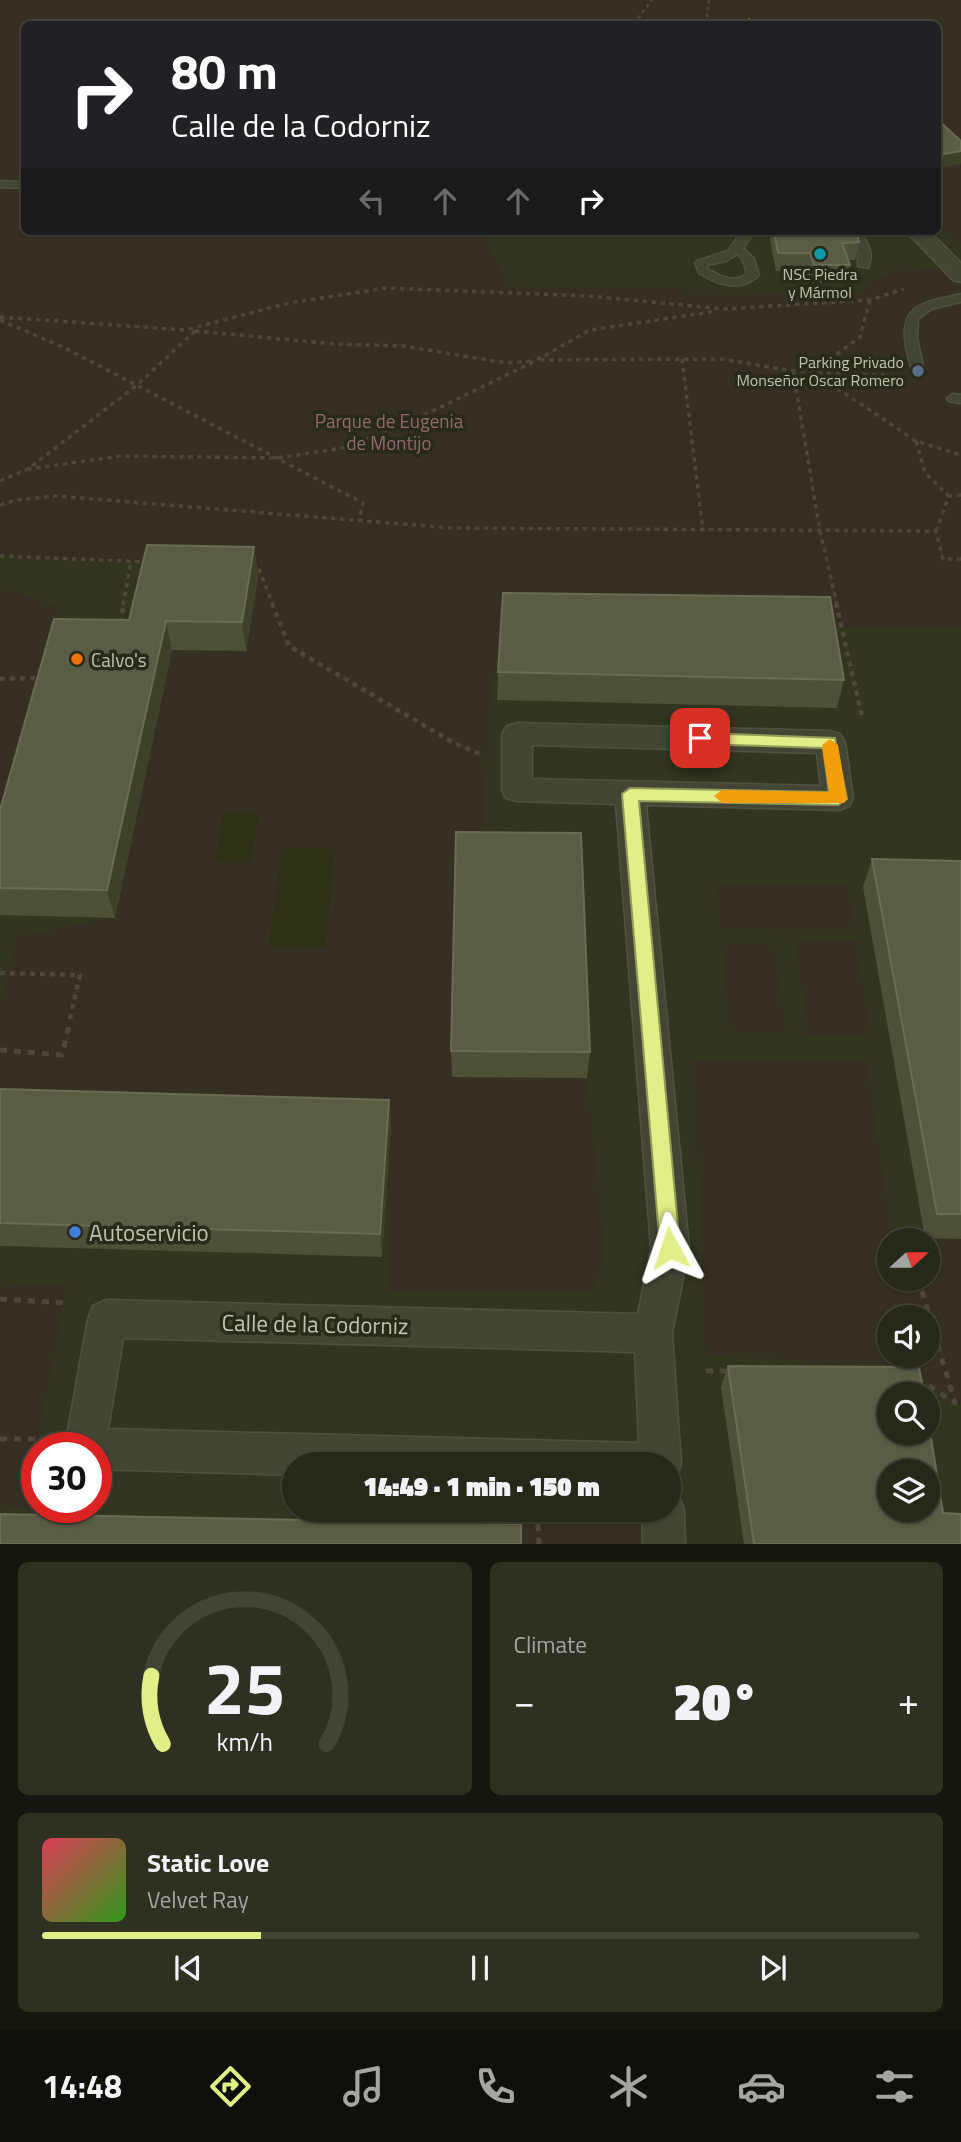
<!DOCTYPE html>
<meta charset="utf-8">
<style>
:root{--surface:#262819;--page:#2e3022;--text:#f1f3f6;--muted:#a4a6a2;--line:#424438;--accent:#e2ef88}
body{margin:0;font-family:"Titillium Web",sans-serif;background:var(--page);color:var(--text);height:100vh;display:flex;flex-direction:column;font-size:26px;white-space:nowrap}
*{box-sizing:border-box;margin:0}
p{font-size:23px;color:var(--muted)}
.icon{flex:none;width:38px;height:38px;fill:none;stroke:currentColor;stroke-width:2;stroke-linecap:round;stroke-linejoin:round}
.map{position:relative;height:1544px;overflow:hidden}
.sheet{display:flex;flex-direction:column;gap:18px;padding:18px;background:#15160e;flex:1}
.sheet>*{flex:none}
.top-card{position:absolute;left:21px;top:21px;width:920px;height:214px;border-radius:10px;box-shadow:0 2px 5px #0004,0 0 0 2px var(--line);background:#202124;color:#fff;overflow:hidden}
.needle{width:46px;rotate:69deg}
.buttons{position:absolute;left:877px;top:1228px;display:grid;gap:14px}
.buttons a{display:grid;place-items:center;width:63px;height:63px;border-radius:50%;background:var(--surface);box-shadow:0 2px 5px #0004,0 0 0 2px var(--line);font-size:35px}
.speed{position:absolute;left:21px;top:1432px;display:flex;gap:14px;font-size:35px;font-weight:700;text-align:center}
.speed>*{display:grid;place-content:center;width:91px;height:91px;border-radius:50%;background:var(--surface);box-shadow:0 2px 5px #0004,0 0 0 2px var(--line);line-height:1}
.speed .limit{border:10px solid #d22;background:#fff;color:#111}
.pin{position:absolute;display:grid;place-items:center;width:60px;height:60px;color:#fff;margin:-30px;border-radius:14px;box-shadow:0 4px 10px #0006}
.me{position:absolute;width:77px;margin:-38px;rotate:355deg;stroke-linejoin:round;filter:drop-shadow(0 0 5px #0008)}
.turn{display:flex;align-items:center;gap:24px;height:147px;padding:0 35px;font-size:32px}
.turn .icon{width:91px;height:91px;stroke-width:2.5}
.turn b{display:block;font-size:49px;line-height:60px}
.lanes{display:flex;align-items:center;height:66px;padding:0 35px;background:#0003;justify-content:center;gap:35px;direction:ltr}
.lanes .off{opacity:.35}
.big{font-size:52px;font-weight:800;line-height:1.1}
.sheet .tile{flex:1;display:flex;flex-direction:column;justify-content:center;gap:10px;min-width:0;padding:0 24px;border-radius:10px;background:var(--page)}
.sheet .dial{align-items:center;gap:0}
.dial svg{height:182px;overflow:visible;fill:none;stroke:var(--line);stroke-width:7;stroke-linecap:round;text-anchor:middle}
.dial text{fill:var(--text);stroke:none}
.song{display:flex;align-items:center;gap:21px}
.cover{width:84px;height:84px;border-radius:10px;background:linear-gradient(135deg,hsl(350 70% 55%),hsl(110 70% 35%))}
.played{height:7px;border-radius:4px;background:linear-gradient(90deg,var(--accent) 25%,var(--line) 25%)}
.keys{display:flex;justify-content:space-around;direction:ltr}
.heat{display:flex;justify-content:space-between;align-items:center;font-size:38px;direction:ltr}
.sheet .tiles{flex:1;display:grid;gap:18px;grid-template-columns:1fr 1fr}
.tile:last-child{grid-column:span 2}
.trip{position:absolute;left:282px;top:1452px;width:399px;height:70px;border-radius:35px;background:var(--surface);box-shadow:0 2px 5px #0004,0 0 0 2px var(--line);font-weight:800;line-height:70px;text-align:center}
.tab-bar{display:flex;height:112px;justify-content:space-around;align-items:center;background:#0f100a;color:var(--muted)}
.tab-bar .icon{width:49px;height:49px}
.tab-bar .selected{color:var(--accent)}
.tab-bar b{font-size:32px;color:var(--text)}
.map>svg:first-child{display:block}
.green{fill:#362f23;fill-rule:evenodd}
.water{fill:#2f3116}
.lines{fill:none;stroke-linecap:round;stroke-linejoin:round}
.lane-casing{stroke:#505241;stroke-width:3}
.street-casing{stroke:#505241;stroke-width:3}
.path-far3{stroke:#4f473c;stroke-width:2.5;stroke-dasharray:3.5 3.5;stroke-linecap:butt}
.path-far2{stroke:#4f473c;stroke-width:3.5;stroke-dasharray:4.5 4.5;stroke-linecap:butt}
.path-far1{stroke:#4f473c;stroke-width:4.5;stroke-dasharray:5 5;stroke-linecap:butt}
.path{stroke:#4f473c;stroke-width:5;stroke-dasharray:7 7;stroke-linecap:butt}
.lane{fill:#444635;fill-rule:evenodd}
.street{fill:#444635;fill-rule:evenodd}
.wall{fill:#4e5038}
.shaded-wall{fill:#3e4029}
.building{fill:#5a5c45;stroke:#6a6c55;stroke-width:2;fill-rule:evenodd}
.route{fill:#e2ef88;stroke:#939b58;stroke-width:2}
.slow{fill:#f59e0b}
.culture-dot{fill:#0f9aa8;stroke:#292a1a;stroke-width:2.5}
.service-dot{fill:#5c6f8a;stroke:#292a1a;stroke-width:2.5}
.food-dot{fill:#e8710a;stroke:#292a1a;stroke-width:2.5}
.shop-dot{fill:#3f7fe0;stroke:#292a1a;stroke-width:2.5}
.labels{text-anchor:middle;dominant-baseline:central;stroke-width:7;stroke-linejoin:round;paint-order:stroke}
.far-poi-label{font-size:16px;fill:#c0c3af;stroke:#292a1a}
.park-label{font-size:19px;fill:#916973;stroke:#292a1a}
.poi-label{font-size:19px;fill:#c0c3af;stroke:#292a1a;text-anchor:start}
.near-poi-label{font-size:23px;fill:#c0c3af;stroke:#292a1a;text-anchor:start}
.near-street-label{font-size:23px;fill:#c0c3af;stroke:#292a1a}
</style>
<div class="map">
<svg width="961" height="1544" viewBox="0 0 961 1544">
<rect width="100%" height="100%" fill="#333521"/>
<path class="green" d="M0,0H961V245L938,221V24H24V231H481L510,287L859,292L901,265L961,271V629L503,622L488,715L483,823L452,1076L587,1078L605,1255L591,1292L387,1293L391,1125L0,1114V1008L17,937L115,917L171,650L246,651L258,567L168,566L0,556Z
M0,591H18L58,608L0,822Z
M717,884L847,885L855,930L721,928Z
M795,940H855L871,1037L809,1036Z
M722,945H774L786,1031H730Z
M694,1059L867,1061L891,1236L961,1239V1404L920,1379L808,1371L806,1359L706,1357ZM889,1241H928V1279H889ZM889,1318H928V1356H889Z
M0,1282L67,1285L25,1507L0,1506Z
M520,1510H663L664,1543H520Z"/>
<path class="water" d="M224,813L259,814L251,863L215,862Z
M282,847L335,848L325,947L269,946Z"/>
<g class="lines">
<defs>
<path id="lane" d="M0,181L24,182V188L0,187Z
M742,231H755L743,248L754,259L759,275C742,293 718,285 699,273L695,263L697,261L728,251ZM737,254L743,260L747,274C733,283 721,277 708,269L707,265L726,261Z
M847,231H859C869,243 874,254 868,268L858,266V247Z
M961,294V302L931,309L918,319L917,338L924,371L918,375L914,374C910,365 908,356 906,346C898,303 927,302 961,294Z
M953,394L961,395V403L949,401L947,398Z"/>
<path id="street" d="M906,231H929L961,263V282L953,280Z
M517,723L830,731L840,734L845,742L853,798L849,806L838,810L646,805L689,1248L672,1333L681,1464L675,1479L668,1482V1465H294V1475L96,1469V1447H65L88,1319L93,1306L107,1300L638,1314L651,1248L616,804L517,801L506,798L502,790V734L507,726ZM532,745L817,753L821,786L532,779ZM123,1338L635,1352L639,1443L108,1429Z
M668,1491L678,1495L684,1510L685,1544H643L642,1510H668Z"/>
</defs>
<use href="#lane" class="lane-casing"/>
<use href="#street" class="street-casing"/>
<path class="path-far3" d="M634,24L652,0
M706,24L709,0"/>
<path class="path-far2" d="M870,300L860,337L813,372L916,441L961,455
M0,317L185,330L289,303L386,288L589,296L724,309L870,300L904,289
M0,320L65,348L363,503L359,521
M195,331L137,385L28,469L121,456L278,458L349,447L439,408L535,361L590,330L717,311
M195,331L335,344L404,346L506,363L531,361
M682,359L703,530
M540,360L722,359L793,371L894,376
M793,371L820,531L837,605
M916,441L925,473L949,496
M0,481L28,469
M0,505L16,500L56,496L452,528L936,531L943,559H961
M936,531L949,496L961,495
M0,556L148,562
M251,566L258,567L273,605
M123,605L131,562"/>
<path class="path-far1" d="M272,603L289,646L454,743L482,755
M836,603L862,717
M120,623L124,603
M0,679L39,678
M0,973L80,975L69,1023"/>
<path class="path" d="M0,1050L62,1055L70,1021
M922,1291L955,1403L961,1404
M0,1299L64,1303
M706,1371H730
M917,1378L955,1403
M0,1439H37
M537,1510L539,1544"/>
<use href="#lane" class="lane"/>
<use href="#street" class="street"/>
</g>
<path class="wall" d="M771,231H856L859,242L855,260H848L850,265L846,282L811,283L807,271H776L770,240Z
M254,547L258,576L246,651L172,650L115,918L0,915V810L129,620Z
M498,672L844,680L837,708L497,700Z
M872,859L961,861V1239L925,1238L863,887Z
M451,1051L590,1052L587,1078L452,1077Z
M0,1089L389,1100L391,1125L382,1257L0,1246Z
M728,1366L943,1513L961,1544H744L721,1387Z"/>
<path class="shaded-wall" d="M961,151V164L938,168V155Z
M254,547L258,576L246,651L242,622Z
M166,621L172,650L115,918L107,890Z
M389,1100L391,1125L382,1257L380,1234Z"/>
<path class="building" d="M749,19L755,24H742Z
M938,120L961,141V151L938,155Z
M774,231H856L859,242L842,243L850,265H814L810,253H778Z
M147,545L254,547L242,622L166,621L107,890L0,888V810L54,619L129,620Z
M503,593L830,597L844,680L498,672Z
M456,832L581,833L590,1052L451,1051Z
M872,859L961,861V1214H937Z
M0,1089L389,1100L380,1234L0,1223Z
M728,1366L919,1367L924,1395H889V1433H928V1419L943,1513L961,1514V1544H754ZM889,1472H928V1510H889Z
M0,1514L521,1524V1544H0Z"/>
<path class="route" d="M700,733L835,738L847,799L838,805L639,801L680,1248L677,1255L670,1257L663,1255L660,1248L622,794L630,788L829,792L823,748L700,744L692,738Z"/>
<path class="slow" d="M830,739L838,745L847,799L844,803H722L714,796L722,790L829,792L822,745Z"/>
<circle class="culture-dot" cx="820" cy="254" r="7"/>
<circle class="service-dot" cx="918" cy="371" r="7"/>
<circle class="food-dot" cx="77" cy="659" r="7"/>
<circle class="shop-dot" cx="75" cy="1232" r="7"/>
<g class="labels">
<g class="far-poi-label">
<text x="820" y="274">NSC Piedra<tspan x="820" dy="18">y Mármol</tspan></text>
<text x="904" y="362" text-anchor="end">Parking Privado<tspan x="904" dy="18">Monseñor Oscar Romero</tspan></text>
</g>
<g class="park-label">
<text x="389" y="420">Parque de Eugenia<tspan x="389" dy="22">de Montijo</tspan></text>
</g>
<g class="poi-label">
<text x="91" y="659">Calvo's</text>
</g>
<g class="near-poi-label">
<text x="89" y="1232">Autoservicio</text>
</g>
<g class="near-street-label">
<text transform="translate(315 1324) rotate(1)">Calle de la Codorniz</text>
</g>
</g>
</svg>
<div class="buttons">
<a><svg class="needle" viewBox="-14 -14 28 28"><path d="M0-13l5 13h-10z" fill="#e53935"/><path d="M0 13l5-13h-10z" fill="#a4a6a2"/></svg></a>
<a><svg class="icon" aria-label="sound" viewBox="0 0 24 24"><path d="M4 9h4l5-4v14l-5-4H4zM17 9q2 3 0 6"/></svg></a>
<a><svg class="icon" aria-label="search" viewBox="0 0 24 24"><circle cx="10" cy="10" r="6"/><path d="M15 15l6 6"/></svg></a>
<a><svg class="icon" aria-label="layers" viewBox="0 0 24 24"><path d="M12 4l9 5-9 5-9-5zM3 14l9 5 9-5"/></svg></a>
</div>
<div class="speed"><div class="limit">30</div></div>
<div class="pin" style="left:700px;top:738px;background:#d93025"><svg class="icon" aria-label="arrive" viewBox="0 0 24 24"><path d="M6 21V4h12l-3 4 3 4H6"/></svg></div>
<svg class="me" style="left:670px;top:1248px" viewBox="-20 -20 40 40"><path d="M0-17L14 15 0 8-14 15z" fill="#e2ef88" stroke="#fff" stroke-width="4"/></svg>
<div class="trip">14:49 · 1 min · 150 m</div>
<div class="top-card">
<div class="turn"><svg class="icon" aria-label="right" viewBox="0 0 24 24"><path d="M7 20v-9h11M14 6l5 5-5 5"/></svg><div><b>80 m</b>Calle de la Codorniz</div></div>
<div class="lanes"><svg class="icon off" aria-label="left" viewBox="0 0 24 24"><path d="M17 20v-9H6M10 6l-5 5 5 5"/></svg><svg class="icon off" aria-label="ahead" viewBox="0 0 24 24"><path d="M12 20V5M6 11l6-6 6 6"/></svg><svg class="icon off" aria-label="ahead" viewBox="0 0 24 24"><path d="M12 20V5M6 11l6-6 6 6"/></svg><svg class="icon" aria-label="right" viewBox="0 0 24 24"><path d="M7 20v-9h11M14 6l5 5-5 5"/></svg></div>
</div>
</div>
<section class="sheet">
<div class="tiles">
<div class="tile dial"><svg viewBox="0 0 100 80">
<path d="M14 69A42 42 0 1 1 86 69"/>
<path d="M14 69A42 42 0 0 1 9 39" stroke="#e2ef88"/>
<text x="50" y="56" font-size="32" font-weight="700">25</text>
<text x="50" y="72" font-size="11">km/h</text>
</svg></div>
<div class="tile"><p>Climate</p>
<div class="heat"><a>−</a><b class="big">20°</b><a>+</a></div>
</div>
<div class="tile">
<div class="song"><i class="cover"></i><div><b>Static Love</b><p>Velvet Ray</p></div></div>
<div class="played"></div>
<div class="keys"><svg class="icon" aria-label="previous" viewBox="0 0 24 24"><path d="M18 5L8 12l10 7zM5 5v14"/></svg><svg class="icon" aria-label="pause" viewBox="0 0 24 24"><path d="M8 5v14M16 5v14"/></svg><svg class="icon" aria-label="next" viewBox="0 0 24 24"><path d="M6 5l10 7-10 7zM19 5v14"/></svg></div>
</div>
</div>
</section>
<nav class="tab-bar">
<b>14:48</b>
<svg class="icon selected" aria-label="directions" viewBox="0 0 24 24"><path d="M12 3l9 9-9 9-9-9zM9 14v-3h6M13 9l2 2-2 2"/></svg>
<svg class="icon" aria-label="music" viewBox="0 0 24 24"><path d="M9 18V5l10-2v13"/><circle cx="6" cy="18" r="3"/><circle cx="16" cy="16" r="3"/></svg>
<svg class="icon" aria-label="phone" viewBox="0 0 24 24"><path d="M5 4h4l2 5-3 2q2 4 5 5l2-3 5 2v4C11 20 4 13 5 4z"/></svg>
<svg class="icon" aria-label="climate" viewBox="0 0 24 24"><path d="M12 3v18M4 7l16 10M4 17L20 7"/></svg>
<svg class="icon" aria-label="car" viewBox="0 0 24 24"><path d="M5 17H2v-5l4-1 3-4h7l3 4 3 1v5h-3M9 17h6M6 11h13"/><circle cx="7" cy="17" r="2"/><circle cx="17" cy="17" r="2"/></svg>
<svg class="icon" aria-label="filters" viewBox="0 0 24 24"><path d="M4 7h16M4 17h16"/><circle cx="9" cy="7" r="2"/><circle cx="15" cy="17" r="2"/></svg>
</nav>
